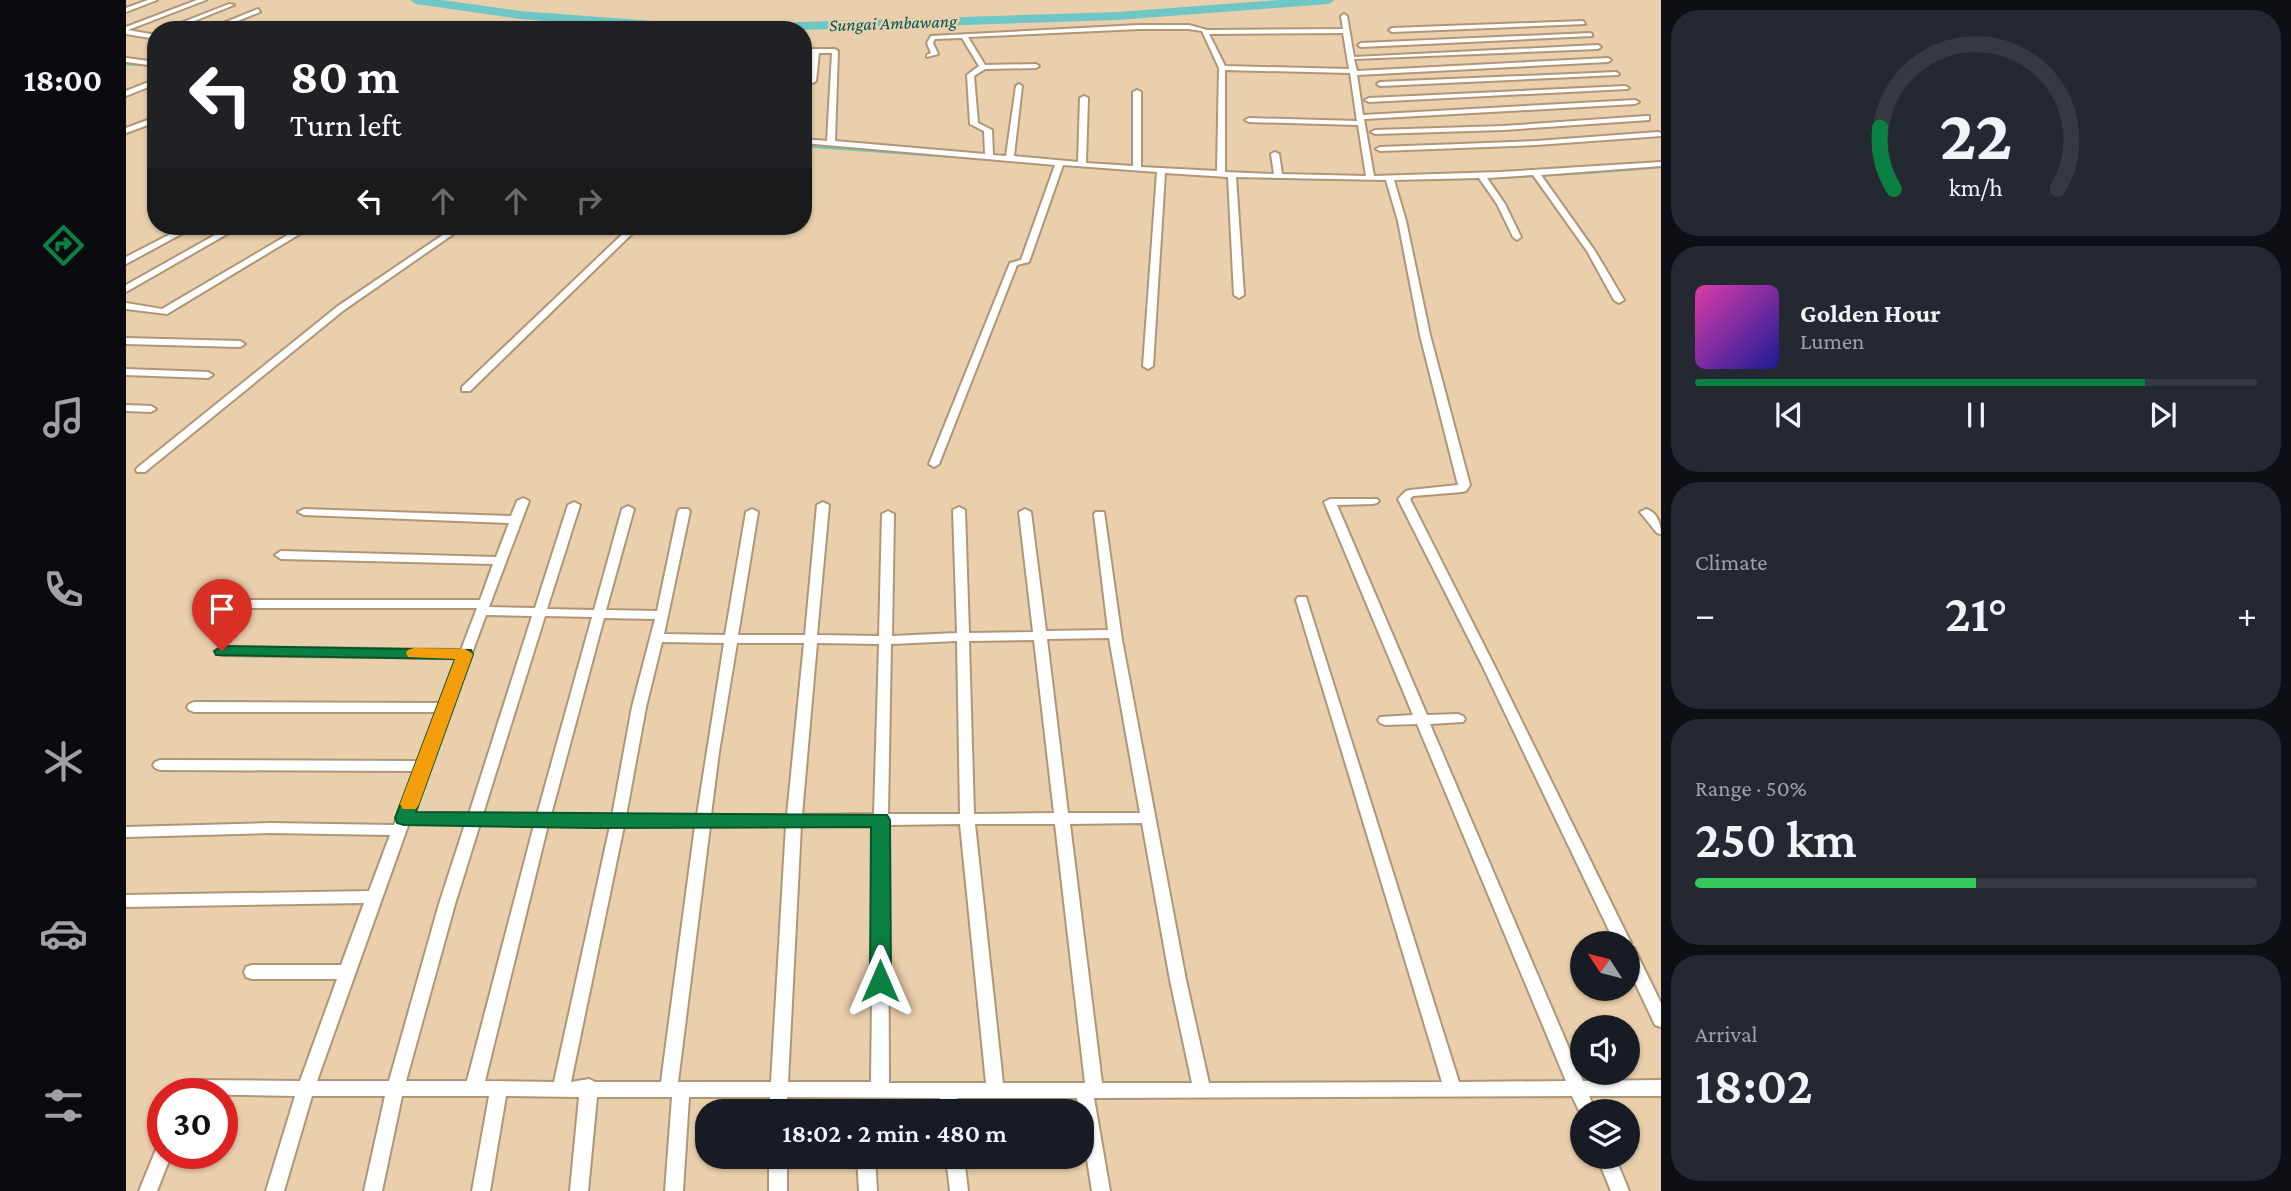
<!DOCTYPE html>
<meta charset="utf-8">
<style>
:root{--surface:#171b24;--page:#242831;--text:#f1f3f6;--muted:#9ea1a6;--line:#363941;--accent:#0b8043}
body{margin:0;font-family:"Crimson Pro",serif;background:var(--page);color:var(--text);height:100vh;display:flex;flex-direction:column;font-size:26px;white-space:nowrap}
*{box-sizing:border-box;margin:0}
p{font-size:23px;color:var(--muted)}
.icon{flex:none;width:38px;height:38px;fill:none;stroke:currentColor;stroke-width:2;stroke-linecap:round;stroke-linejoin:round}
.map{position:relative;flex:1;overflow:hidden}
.panel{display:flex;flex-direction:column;gap:10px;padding:10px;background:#0d0f14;width:630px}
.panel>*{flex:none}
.hud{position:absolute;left:21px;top:21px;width:665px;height:214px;border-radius:28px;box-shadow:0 2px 5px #0004;background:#202124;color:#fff;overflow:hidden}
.needle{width:46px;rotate:306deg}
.fabs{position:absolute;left:1444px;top:931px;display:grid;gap:14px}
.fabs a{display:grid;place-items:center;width:70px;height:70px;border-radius:50%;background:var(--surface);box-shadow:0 2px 5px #0004;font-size:35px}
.speed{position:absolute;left:21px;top:1078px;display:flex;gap:14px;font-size:35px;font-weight:700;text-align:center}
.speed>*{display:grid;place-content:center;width:91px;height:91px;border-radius:50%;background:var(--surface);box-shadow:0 2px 5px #0004;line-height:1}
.speed .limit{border:10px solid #d22;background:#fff;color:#111}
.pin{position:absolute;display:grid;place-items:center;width:60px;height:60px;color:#fff;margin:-72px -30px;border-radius:50% 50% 50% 0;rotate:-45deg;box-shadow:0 0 7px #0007}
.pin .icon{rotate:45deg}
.me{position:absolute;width:77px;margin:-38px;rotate:0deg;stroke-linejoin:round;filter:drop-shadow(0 0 5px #0008)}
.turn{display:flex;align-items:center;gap:24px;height:147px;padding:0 28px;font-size:32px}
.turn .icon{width:91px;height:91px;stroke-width:2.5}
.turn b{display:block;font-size:49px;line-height:60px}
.lanes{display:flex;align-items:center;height:66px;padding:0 28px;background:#0003;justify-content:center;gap:35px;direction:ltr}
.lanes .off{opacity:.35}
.big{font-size:52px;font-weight:600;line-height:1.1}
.panel .tile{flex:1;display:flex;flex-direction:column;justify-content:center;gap:10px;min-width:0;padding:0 24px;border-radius:28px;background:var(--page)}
.panel .dial{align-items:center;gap:0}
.dial svg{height:182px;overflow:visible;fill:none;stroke:var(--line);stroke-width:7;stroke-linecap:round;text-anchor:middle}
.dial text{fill:var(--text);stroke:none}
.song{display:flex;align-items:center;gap:21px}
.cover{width:84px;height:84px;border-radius:10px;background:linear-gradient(135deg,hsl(320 70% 55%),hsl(240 70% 35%))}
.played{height:7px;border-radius:4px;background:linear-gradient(90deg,var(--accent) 80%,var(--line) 80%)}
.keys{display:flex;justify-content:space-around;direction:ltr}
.heat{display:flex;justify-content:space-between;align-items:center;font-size:38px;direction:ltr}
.charge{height:10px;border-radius:5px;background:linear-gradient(90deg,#34c759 50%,var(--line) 0)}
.trip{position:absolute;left:569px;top:1099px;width:399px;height:70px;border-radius:28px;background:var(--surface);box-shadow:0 2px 5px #0004;font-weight:600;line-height:70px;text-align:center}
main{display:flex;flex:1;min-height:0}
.tabs{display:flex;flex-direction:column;width:126px;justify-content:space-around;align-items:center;background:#090b0e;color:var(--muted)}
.tabs .icon{width:49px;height:49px}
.tabs .selected{color:var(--accent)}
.tabs b{font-size:32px;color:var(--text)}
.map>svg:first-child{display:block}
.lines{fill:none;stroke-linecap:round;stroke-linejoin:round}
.stream{stroke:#6ec7c4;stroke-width:2.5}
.river{fill:#6ec7c4;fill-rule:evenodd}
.minor-casing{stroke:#b09676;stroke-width:4}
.minor{fill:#fff;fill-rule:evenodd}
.route{fill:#0b8043;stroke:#07532c;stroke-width:2}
.slow{fill:#f59e0b}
.labels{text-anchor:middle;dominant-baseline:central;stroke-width:5;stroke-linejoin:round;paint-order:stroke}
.far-water-label{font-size:18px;font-style:italic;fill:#025655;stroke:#eacfac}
</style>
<main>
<nav class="tabs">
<b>18:00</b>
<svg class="icon selected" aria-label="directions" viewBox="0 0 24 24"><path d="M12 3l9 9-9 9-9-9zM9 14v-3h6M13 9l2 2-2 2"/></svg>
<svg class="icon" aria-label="music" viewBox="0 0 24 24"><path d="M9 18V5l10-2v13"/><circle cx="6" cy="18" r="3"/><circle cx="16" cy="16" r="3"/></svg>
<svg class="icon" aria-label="phone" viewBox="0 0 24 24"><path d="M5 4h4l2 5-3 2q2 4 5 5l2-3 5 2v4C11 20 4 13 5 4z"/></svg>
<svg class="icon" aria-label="climate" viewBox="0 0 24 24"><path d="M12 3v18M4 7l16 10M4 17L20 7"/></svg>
<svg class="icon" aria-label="car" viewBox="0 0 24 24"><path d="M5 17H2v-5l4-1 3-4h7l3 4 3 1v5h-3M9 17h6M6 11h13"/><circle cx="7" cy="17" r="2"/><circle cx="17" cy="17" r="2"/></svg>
<svg class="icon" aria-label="filters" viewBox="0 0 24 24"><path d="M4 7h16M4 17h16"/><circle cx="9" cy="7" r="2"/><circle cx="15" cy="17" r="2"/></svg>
</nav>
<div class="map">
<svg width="1535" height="1191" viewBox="0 0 1535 1191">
<rect width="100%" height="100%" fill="#eacfac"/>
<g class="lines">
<path class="stream" d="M0,64L30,66
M677,146L1036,172
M1111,177C1253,183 1394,180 1535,167"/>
<path class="river" d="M284,0H316L394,11L580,25L991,12L1154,0H1209L1203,4L991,20L677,30H539L394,19L290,4Z"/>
<defs>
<path id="minor" d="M22,0H31L0,12V8Z
M71,0H80L2,30L30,35V39L0,34V27Z
M103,4L108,5L46,30H37Z
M132,9L134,12L89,30H80Z
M1218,14L1221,16L1228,57L1472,45L1475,47L1472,49L1228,59L1231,71L1482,58L1485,60L1482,62L1231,75L1237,115L1509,100L1513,102L1509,104L1238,119L1248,176L1374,172L1535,162V166L1415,175L1469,251L1498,300L1493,303L1488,300L1461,251L1407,175L1361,178L1379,204L1395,237L1391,240L1387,237L1371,204L1353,178L1268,180L1280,221L1304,335L1344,485L1340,491L1336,492L1287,496L1284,499L1368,665L1505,943L1503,947L1508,948L1535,1003V1027L1529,1025L1502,968V943H1489L1356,665L1272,499L1280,491L1284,490L1332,485L1294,335L1272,221L1260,180L1110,177L1118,295L1113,298L1108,295L1102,177L1039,173L1027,366L1022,369L1017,366L1031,172L937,165L903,262L891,265L813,464L808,467L803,464L884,263L895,260L929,165L677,143V139L701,141L706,53H693L690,81L687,83L684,81L686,53H677V49H709L712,51L709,141L859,154L858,131L844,124L841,75L853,66L836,38L809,39L807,43L812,54L801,57V55L805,53L801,43L805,36L1013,25H1063L1081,30L1217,29L1215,16ZM1013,29H1063L1076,31L1093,68L1091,171L1015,167V92L1011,90L1007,92V166L960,163L962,98L958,96L954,98L952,162L888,156L896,86L893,84L890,86L880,156L867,155L866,130L852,123L848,76L859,69L910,68L913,66L910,64L859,65L842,37ZM1217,33L1223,69L1099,66L1083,34ZM1099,70L1224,73L1231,121L1123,118L1119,120L1123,122L1232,125L1240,176L1156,174L1153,154L1149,152L1145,154L1148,174L1099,172Z
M1457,21L1459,24L1266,32L1263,30L1266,28Z
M1464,33L1466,34V36L1235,47L1232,45L1235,43Z
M0,58L30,62V66L0,62Z
M1490,72L1493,74L1492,75L1254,86L1251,84L1254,82Z
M30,79V84L0,96V91Z
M1499,86L1503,88L1501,89L1243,102L1239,100L1243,98Z
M1520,116H1523V120L1377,130L1249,134L1245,132L1249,130L1377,126Z
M30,117V122L0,133V128Z
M1532,132L1535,133V136L1410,145L1254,151L1250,149L1254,147L1410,141Z
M60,226H70L0,264V257Z
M105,226H115L0,292V285Z
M177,226H187L41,314L0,309V303L36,309Z
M330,226H339L218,310L19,472H11L10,470L11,468L212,306Z
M505,226H514L344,391H336V387Z
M0,338L114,341L119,344L114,347L0,344Z
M0,369L82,372L87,375L82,378L0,375Z
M0,405L25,406L30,409L25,412L0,411Z
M397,498L403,501L363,607L409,608L442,505L448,502L454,505L421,609L468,610L496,509L502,506L508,509L480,610L531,611L552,511L554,509H562L564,511L538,634L599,635L620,512L626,509L632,512L612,635H679L691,505L697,502L703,505L691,635L753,636L756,514L762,511L768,514L766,636L831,633L827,510L833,507L839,510L843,633L907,632L893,512L899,509L905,512L920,631L982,630L968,514L970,512H978L996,640L1060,980L1083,1083L1316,1082L1170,600L1172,597H1180L1333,1082L1440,1081L1291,724L1259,725L1254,723L1252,720L1254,717L1287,715L1198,502L1204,499H1251L1253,501L1251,503L1247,504L1211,505L1301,715L1332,714L1337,716L1339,719L1337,722L1304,724L1457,1081L1535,1080V1096H1463L1470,1111H1456V1117L1446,1096L968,1098L984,1191H966L956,1128V1111H953L951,1098H831L833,1111H815L814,1098L661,1097V1111H643L644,1097H563L557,1191H539L546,1097H471L462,1191H444L453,1097L380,1096L364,1191H346L363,1096H276L256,1191H238L259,1096H186L158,1191H140L169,1096L64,1094L60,1088L63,1083L69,1080L174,1081L211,979H126L120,977L118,972L120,967L126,965H215L238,903L0,907V895L243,891L264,835L144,833L0,837V827L144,823L268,825L288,771L34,770L29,768L27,765L29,762L34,760L292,761L311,712H68L63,710L61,707L63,704L68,702L314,703L331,658L96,655L90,651L96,647L335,650L351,608H125L119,604L125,600H354L367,564L155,559L149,555L155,551L370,557L383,523L178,515L172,512L178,509L385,516L391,501ZM360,615L406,616L343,814L287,813ZM419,616L466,617L411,815L357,814ZM478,618L529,619L506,707L486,816L425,815ZM983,638L1014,813H942L921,639ZM908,640L928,813L848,814L843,641ZM831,641L834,814H762L765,644ZM536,642L598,643L571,815L500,816L520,707ZM611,643H678L661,815H585L593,752ZM691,643L753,644L748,814L676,815ZM283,823L339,824L313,904L263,1081H191ZM1016,823L1044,980L1066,1083H976L944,824ZM354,824L408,825L341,1081H280L329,904ZM834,824L860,1083H763L762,825ZM849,824H929L959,1083H877ZM422,825L484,826L428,1082L359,1081ZM660,825L645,1082H552L584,826ZM675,825H748L745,1082H662ZM498,826H569L535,1082H469L463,1079L445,1082Z
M1520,509C1531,512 1535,524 1535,534L1531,533L1514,512Z
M37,1145V1153H46L31,1191H13L31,1147Z
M643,1157H661V1191H643Z
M731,1157H749L751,1191H733Z
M820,1157H838L842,1191H824Z
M1471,1157H1489L1503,1191H1485Z"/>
</defs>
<use href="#minor" class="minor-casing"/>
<use href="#minor" class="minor"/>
</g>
<path class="route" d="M96,646L345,650L347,654L290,812L761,815L764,820L765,981L762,987L754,990L747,987L744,981L745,827L467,828L278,825L271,823L269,818L329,659L90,655L88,651Z"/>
<path class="slow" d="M288,648L339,649L347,654L293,804L290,809H277L274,804L329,659L282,657L280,653L282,650Z"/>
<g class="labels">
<g class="far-water-label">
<text transform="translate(767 23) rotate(-2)">Sungai Ambawang</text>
</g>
</g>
</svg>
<div class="fabs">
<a><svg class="needle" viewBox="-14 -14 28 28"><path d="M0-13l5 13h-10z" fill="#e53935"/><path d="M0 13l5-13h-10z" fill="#9ea1a6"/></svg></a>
<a><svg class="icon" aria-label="sound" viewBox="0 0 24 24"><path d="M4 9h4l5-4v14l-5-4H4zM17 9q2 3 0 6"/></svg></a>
<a><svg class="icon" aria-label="layers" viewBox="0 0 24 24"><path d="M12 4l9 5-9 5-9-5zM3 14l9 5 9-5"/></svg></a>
</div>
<div class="speed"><div class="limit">30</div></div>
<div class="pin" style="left:96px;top:651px;background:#d93025"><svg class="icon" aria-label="arrive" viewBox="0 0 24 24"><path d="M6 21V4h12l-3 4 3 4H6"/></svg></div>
<svg class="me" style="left:754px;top:981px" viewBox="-20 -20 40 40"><path d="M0-17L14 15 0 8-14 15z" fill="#0b8043" stroke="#fff" stroke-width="4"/></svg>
<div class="trip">18:02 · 2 min · 480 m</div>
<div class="hud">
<div class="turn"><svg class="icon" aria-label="left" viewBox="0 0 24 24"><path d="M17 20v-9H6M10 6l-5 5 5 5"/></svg><div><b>80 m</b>Turn left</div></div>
<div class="lanes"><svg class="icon" aria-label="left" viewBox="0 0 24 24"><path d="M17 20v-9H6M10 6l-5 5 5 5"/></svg><svg class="icon off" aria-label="ahead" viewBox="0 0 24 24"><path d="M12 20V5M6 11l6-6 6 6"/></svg><svg class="icon off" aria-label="ahead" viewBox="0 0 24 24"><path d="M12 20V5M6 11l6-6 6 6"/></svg><svg class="icon off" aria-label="right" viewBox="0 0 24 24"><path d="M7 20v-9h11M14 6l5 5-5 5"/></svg></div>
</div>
</div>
<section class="panel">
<div class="tile dial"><svg viewBox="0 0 100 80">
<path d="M14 69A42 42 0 1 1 86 69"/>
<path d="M14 69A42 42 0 0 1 8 42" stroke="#0b8043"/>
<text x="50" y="56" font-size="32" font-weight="700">22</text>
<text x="50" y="72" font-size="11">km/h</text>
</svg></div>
<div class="tile">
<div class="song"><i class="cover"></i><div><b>Golden Hour</b><p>Lumen</p></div></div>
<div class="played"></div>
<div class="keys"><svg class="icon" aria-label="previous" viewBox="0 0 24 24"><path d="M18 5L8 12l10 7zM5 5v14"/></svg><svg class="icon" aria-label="pause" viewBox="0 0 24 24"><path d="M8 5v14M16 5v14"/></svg><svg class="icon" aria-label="next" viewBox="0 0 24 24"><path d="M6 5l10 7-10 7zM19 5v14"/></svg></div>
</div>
<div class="tile"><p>Climate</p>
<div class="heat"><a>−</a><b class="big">21°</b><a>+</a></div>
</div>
<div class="tile"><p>Range · 50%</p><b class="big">250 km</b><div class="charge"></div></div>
<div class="tile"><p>Arrival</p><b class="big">18:02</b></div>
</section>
</main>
